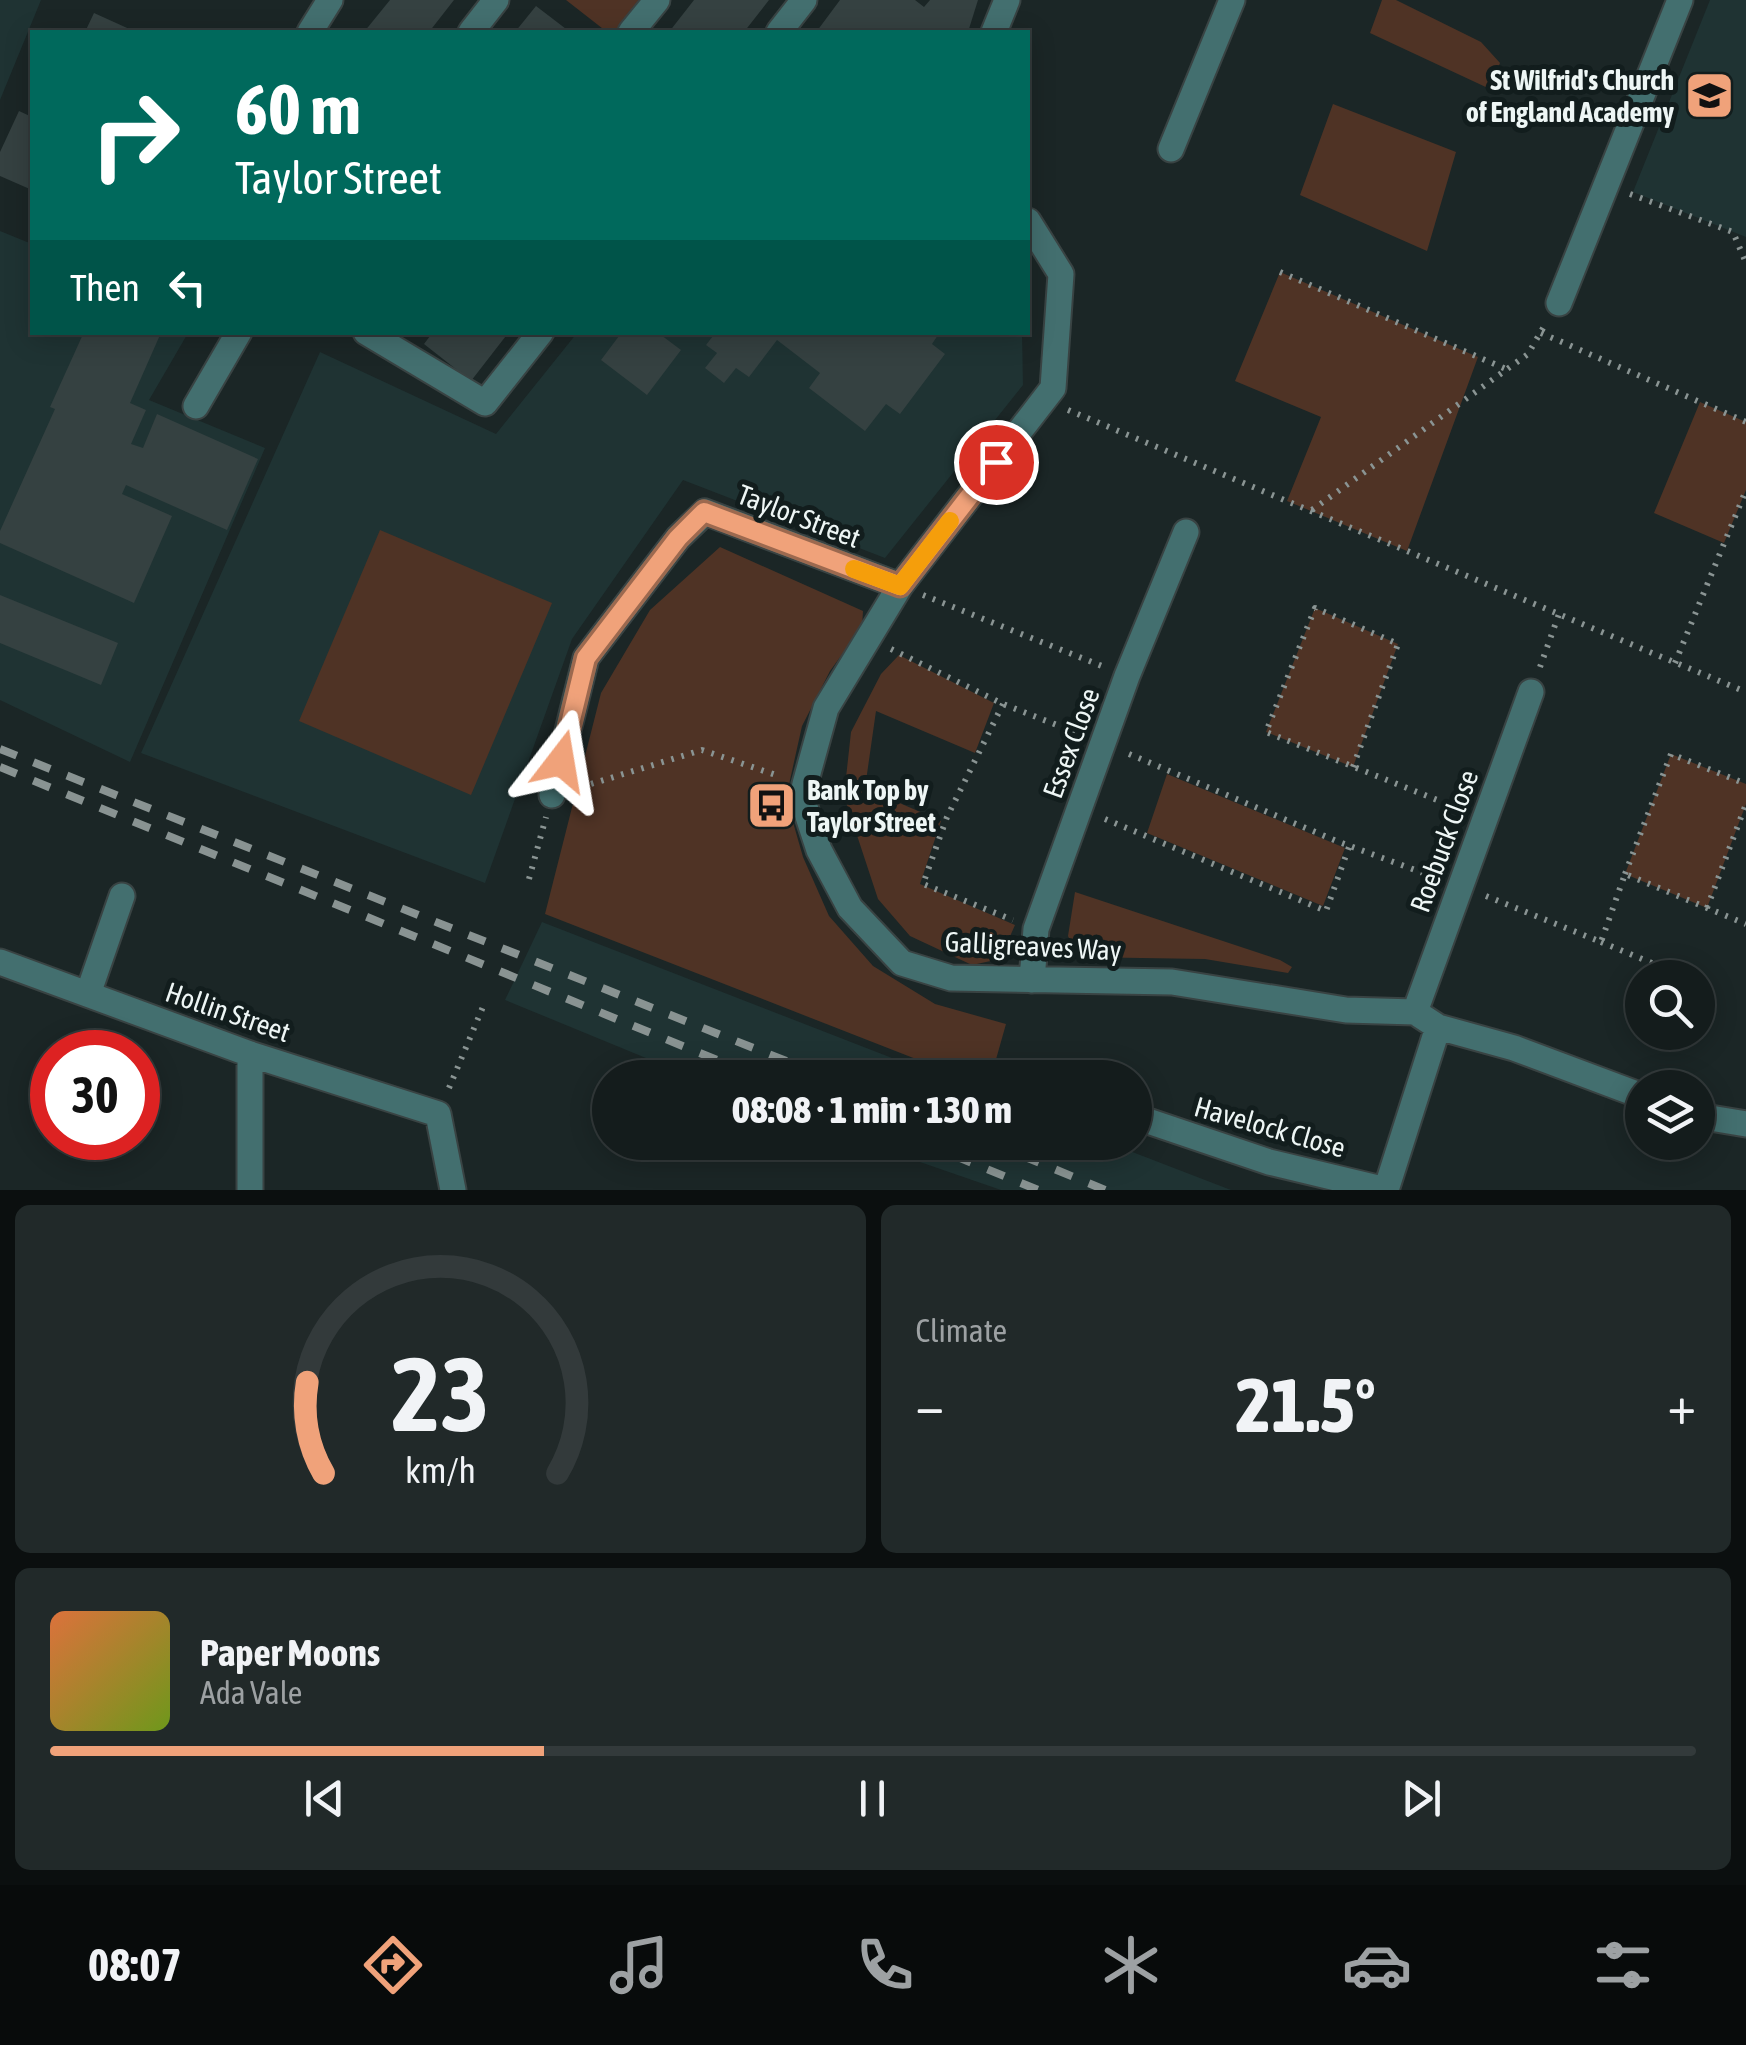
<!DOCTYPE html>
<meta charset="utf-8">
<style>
:root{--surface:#141c1c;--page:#212929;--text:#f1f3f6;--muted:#9da1a3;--line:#333a3b;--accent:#f0a27a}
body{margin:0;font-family:"Asap Condensed",sans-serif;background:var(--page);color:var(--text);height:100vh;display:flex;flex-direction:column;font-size:38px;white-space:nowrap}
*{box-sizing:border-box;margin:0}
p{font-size:32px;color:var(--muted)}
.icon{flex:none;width:55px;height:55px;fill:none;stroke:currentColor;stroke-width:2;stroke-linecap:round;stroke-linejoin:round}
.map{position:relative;height:1190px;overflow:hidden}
.drawer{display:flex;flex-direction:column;gap:15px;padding:15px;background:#0b0f0f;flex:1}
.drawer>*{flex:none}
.top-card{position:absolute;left:30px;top:30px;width:1000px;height:305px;border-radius:0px;box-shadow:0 5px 25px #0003,0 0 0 2px var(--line);background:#00695c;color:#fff;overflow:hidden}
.fabs{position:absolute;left:1625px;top:960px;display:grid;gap:20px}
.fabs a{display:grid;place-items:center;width:90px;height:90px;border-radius:50%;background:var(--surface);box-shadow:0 5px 25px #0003,0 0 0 2px var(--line);font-size:50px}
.speed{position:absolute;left:30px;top:1030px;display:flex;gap:20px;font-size:50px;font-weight:700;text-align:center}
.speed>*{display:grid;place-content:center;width:130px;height:130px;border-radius:50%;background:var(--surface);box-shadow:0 5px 25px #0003,0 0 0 2px var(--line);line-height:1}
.speed .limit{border:15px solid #d22;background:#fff;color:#111}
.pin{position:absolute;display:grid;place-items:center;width:85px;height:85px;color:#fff;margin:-42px;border:5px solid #fff;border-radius:50%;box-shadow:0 2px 10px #0007}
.me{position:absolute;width:110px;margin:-55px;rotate:14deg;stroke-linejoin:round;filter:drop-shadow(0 0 8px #0008)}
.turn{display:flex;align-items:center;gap:35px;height:210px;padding:0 40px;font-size:45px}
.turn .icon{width:130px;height:130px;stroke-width:2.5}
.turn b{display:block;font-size:70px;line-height:85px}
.then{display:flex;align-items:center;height:95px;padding:0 40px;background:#0003;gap:20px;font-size:38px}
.big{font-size:75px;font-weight:800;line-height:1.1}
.drawer .widget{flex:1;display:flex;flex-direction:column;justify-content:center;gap:15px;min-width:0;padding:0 35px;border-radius:15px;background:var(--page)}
.drawer .dial{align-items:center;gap:0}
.dial svg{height:260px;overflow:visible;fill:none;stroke:var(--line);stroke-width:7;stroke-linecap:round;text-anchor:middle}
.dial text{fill:var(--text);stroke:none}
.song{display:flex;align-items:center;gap:30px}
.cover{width:120px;height:120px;border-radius:15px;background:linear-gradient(135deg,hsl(20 70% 55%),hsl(80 70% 35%))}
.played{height:10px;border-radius:5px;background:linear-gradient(90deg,var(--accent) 30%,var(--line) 30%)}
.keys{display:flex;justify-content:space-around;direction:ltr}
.heat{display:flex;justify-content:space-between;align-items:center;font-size:55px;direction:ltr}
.drawer .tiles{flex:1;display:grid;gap:15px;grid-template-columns:1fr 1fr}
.widget:last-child{grid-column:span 2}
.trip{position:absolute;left:592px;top:1060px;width:560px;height:100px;border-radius:50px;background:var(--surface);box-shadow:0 5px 25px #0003,0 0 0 2px var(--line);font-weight:800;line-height:100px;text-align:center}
.tabs{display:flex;height:160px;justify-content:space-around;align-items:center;background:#080b0b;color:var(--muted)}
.tabs .icon{width:70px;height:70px}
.tabs .selected{color:var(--accent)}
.tabs b{font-size:45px;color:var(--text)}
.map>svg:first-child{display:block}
.built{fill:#1f3333}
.green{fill:#4f3325}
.building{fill:#354141}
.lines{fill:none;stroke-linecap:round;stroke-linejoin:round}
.minor-casing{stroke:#394343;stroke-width:29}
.path{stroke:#8a9493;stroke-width:6;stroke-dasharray:2.5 8;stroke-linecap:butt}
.minor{stroke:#436f6f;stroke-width:25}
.rail{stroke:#899392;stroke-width:8;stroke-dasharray:18 18;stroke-linecap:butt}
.route-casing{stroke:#9c694f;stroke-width:25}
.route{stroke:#f0a27a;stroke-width:18}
.slow{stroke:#f59e0b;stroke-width:18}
.labels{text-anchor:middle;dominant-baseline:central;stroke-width:10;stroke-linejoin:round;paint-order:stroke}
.poi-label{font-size:28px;font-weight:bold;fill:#eef6f5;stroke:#121d1d;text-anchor:end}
.street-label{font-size:28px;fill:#eef6f5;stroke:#121d1d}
</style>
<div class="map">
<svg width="1746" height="1190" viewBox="0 0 1746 1190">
<rect width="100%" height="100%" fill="#1b2626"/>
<path class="built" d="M0,0H41L0,100Z
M1710,0H1746V237L1633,192Z
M0,231L32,244V332L188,333L149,400L265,448L130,762L0,700Z
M577,333H1022L1023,385L885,558L683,480L572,639L485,883L141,753L320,352L496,434Z
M542,922L941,1077H692L505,1000Z
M865,1143H1109L1231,1190H1001Z"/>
<path class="green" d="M566,0H646L619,32H607Z
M1382,0H1396L1481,42L1500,63L1490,89L1370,33Z
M1333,104L1456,152L1427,251L1300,195Z
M1280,272L1478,357L1407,551L1287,501L1321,417L1235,381Z
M1700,402L1746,422V490L1724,543L1654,513Z
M380,530L552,603L471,795L299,721Z
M720,547L863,611L862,627L830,671L802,726L786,798L803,857L829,916L873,966L935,1004L1006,1024L991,1077H962L545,914L601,693L650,610Z
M1315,608L1398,644L1353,767L1266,732Z
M899,655L994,703L975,753L876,711L865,788L941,821L920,884L1015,925L1000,959L972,965L910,936L878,899L844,796L851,732L881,674Z
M1671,754L1746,784V804L1707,908L1625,874Z
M1167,774L1345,848L1323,906L1147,833Z
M1075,892L1280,960L1292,967L1288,973L1205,959L1078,957L1068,936Z"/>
<path class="building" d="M390,0H454L429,32H364Z
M694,0H769L744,32H669Z
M840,0H915L924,7L930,0H978L968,32H819L817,31Z
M536,6L570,32H515Z
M94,13L136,32H85Z
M19,111L32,117V190L0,176V152Z
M84,332L160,335L130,403L146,410L131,444L143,448L157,414L258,459L227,530L126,485L122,494L172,516L134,603L0,543V531L55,409L50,407Z
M433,332H509L471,381L424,344Z
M622,332H657L681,350L647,395L601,360Z
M716,332H940L932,344L945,354L900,414L886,404L865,431L809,388L820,373L777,340L749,377L736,368L724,383L705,368L717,353L706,345Z
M0,595L118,643L101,685L0,643Z"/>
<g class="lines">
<defs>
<path id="minor" d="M310,32L330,0
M471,32L496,0
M631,32L657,0
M779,32L804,0
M994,32L1007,0
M1171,149L1232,0
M1028,221L1061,274L1053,388L900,586L826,708L805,784L802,798L819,850L850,908L902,963L951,978L1172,982L1346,1010L1415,1012L1438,1027L1514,1048L1642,1096
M1559,303L1680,0
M366,332L485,403L541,332
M196,406L239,332
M552,795L586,658L678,538L705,512L900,586
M0,962L250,1054L438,1114L453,1190
M1032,980L1036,929L1127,676L1186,532
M88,994L122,896
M1415,1012L1531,692
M1698,1116L1746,1124
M1139,1118L1269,1162L1386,1190
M250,1190V1054
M1386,1190L1438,1027"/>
</defs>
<use href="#minor" class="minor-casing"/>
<path class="path" d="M1630,194L1733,232L1746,263
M1280,272L1506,369
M1541,333L1746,422
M1068,410L1746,692
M1312,510L1528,354L1546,323
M923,595L1102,666
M891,649L1003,704L1080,734
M1675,663L1746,490
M1540,667L1559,614
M1003,704L947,817L923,884L1013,920
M1129,754L1339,842L1437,878
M1353,767L1398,644L1315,608L1266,732L1460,809
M581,787L702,750L779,776
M1105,819L1326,911L1349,847
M1625,874L1671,754L1746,784
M529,879L546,817
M1486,896L1601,942L1625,874L1746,924
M1707,908L1746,804
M1601,942L1654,964
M449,1088L485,1002"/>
<use href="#minor" class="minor"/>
<path class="rail" d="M0,749L829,1078
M0,767L761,1078
M921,1142L1038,1190
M989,1142L1105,1190"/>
</g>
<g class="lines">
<defs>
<path id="route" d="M561,761L586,658L678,538L704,512L900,586L996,462"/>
</defs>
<use href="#route" class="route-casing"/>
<use href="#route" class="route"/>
<path class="slow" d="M854,569L900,586L950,521"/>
</g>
<defs>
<symbol id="school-square" viewBox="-11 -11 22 22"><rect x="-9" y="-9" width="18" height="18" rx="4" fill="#f0a27a" stroke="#121d1d"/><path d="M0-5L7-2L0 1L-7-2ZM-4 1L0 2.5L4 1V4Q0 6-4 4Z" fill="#111"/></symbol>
<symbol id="bus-square" viewBox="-11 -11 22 22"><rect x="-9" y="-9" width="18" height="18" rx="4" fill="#f0a27a" stroke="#121d1d"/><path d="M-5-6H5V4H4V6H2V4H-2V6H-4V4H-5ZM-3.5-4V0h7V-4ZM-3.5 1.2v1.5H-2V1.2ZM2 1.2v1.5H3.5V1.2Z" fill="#111"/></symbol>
</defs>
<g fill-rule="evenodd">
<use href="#school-square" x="1682" y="68" width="55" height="55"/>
<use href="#bus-square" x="744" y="778" width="55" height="55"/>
</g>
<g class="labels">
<g class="poi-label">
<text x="1674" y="80">St Wilfrid's Church<tspan x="1674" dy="32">of England Academy</tspan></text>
<text x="807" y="790" text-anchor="start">Bank Top by<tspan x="807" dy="32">Taylor Street</tspan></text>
</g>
<g class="street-label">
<text transform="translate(799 516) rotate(21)">Taylor Street</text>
<text transform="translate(1071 743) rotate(-70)">Essex Close</text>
<text transform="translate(1444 841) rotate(-70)">Roebuck Close</text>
<text transform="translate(1033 946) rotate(3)">Galligreaves Way</text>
<text transform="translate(228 1012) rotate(19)">Hollin Street</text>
<text transform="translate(1270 1127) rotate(16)">Havelock Close</text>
</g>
</g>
</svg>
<div class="fabs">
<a><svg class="icon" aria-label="search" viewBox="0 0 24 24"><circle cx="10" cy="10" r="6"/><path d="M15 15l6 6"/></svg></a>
<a><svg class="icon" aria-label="layers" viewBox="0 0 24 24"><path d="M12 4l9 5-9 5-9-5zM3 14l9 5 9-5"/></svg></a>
</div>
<div class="speed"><div class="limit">30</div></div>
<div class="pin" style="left:996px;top:462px;background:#d93025"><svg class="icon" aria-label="arrive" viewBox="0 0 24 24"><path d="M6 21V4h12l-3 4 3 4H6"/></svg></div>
<svg class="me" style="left:561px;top:761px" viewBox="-20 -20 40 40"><path d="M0-17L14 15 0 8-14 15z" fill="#f0a27a" stroke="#fff" stroke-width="4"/></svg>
<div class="trip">08:08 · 1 min · 130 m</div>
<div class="top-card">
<div class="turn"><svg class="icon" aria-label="right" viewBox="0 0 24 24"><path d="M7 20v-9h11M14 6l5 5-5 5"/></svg><div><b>60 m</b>Taylor Street</div></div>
<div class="then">Then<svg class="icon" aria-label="left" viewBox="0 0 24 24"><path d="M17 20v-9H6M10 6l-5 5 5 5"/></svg></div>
</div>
</div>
<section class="drawer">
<div class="tiles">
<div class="widget dial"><svg viewBox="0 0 100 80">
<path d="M14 69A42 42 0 1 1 86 69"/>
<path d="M14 69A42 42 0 0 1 9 41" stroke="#f0a27a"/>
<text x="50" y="56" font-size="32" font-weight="700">23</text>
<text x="50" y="72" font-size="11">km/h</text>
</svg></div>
<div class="widget"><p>Climate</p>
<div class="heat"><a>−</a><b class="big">21.5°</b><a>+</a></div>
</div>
<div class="widget">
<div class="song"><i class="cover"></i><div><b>Paper Moons</b><p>Ada Vale</p></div></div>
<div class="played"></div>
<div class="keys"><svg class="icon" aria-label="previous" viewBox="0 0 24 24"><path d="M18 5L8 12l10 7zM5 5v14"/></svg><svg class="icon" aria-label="pause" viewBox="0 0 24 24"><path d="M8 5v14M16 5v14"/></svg><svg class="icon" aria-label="next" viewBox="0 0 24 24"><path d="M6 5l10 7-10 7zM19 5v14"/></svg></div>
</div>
</div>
</section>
<nav class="tabs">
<b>08:07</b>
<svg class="icon selected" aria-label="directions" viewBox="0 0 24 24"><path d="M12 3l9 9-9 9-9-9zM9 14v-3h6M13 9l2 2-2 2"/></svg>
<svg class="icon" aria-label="music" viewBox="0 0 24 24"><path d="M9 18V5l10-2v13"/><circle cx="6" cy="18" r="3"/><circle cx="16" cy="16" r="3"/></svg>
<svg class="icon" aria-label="phone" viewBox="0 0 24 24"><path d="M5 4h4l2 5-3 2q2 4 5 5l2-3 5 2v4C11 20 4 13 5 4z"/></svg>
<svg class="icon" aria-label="climate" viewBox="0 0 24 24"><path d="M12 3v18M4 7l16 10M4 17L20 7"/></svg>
<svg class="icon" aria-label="car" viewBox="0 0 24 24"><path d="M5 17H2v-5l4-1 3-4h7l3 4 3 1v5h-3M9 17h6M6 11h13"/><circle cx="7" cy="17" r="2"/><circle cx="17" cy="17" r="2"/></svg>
<svg class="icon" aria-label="filters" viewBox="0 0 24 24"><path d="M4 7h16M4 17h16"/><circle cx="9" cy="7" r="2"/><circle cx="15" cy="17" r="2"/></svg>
</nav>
